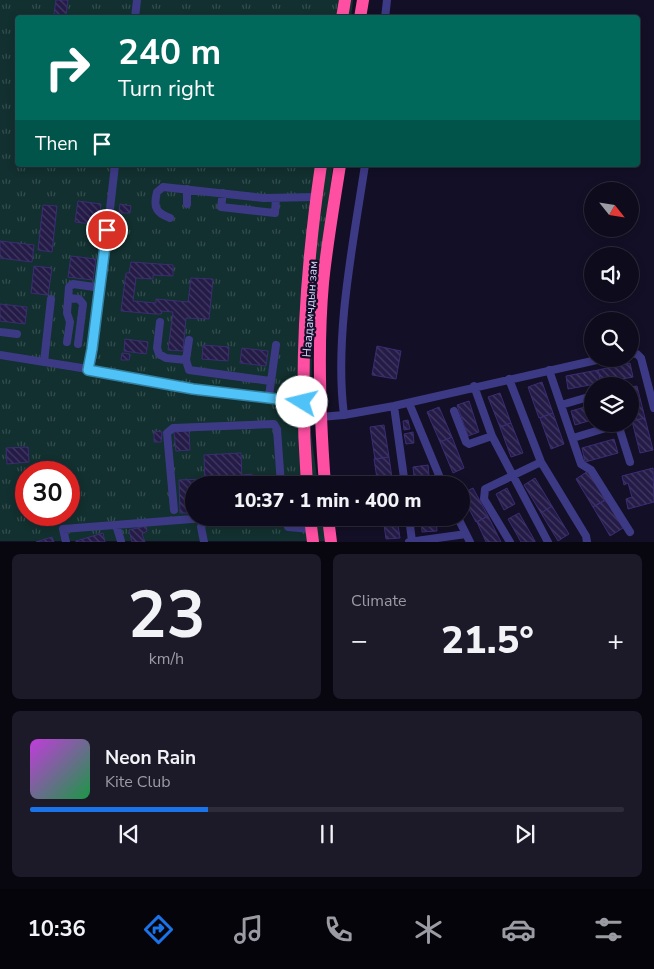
<!DOCTYPE html>
<meta charset="utf-8">
<style>
:root{--surface:#0e0b1c;--page:#1c1929;--text:#f1f3f6;--muted:#9b9ba3;--line:#2e2b3b;--accent:#1a73e8}
body{margin:0;font-family:"Nunito Sans",sans-serif;background:var(--page);color:var(--text);height:100vh;display:flex;flex-direction:column;font-size:19px;white-space:nowrap}
*{box-sizing:border-box;margin:0}
p{font-size:16px;color:var(--muted)}
.icon{flex:none;width:28px;height:28px;fill:none;stroke:currentColor;stroke-width:2;stroke-linecap:round;stroke-linejoin:round}
.map{position:relative;height:542px;overflow:hidden}
.panel{display:flex;flex-direction:column;gap:12px;padding:12px;background:#08060f;flex:1}
.panel>*{flex:none}
.hud{position:absolute;left:15px;top:15px;width:625px;height:152px;border-radius:5px;box-shadow:0 2px 8px #0003,0 0 0 1px var(--line);background:#00695c;color:#fff;overflow:hidden}
.needle{width:32px;rotate:120deg}
.fabs{position:absolute;left:584px;top:182px;display:grid;gap:10px}
.fabs a{display:grid;place-items:center;width:55px;height:55px;border-radius:50%;background:var(--surface);box-shadow:0 2px 8px #0003,0 0 0 1px var(--line);font-size:25px}
.speed{position:absolute;left:15px;top:461px;display:flex;gap:10px;font-size:25px;font-weight:700;text-align:center}
.speed>*{display:grid;place-content:center;width:65px;height:65px;border-radius:50%;background:var(--surface);box-shadow:0 2px 8px #0003,0 0 0 1px var(--line);line-height:1}
.speed .limit{border:8px solid #d22;background:#fff;color:#111}
.pin{position:absolute;display:grid;place-items:center;width:42px;height:42px;color:#fff;margin:-21px;border:2px solid #fff;border-radius:50%;box-shadow:0 1px 5px #0007}
.me{position:absolute;width:55px;margin:-28px;rotate:279deg;stroke-linejoin:round;filter:drop-shadow(0 0 4px #0008)}
.turn{display:flex;align-items:center;gap:18px;height:105px;padding:0 20px;font-size:22px}
.turn .icon{width:65px;height:65px;stroke-width:2.5}
.turn b{display:block;font-size:35px;line-height:42px}
.then{display:flex;align-items:center;height:48px;padding:0 20px;background:#0003;gap:10px;font-size:19px}
.big{font-size:38px;font-weight:800;line-height:1.1}
.panel .tile{flex:1;display:flex;flex-direction:column;justify-content:center;gap:8px;min-width:0;padding:0 18px;border-radius:8px;background:var(--page)}
.panel .dial{align-items:center;gap:0}
.dial b{font-size:65px;line-height:1}
.song{display:flex;align-items:center;gap:15px}
.cover{width:60px;height:60px;border-radius:8px;background:linear-gradient(135deg,hsl(290 70% 55%),hsl(140 70% 35%))}
.played{height:5px;border-radius:2px;background:linear-gradient(90deg,var(--accent) 30%,var(--line) 30%)}
.keys{display:flex;justify-content:space-around;direction:ltr}
.heat{display:flex;justify-content:space-between;align-items:center;font-size:28px;direction:ltr}
.panel .tiles{flex:1;display:grid;gap:12px;grid-template-columns:1fr 1fr}
.tile:last-child{grid-column:span 2}
.trip{position:absolute;left:185px;top:476px;width:285px;height:50px;border-radius:25px;background:var(--surface);box-shadow:0 2px 8px #0003,0 0 0 1px var(--line);font-weight:800;line-height:50px;text-align:center}
.menu{display:flex;height:80px;justify-content:space-around;align-items:center;background:#06040b;color:var(--muted)}
.menu .icon{width:35px;height:35px}
.menu .active{color:var(--accent)}
.menu b{font-size:22px;color:var(--text)}
.map>svg:first-child{display:block}
.park{fill:url(#park-tufts);fill-rule:evenodd}
.building{fill:url(#building-back-hatch);stroke:#3b2d73}
.lines{fill:none;stroke-linecap:round;stroke-linejoin:round}
.minor{stroke:#3d3a85;stroke-width:8}
.highway{stroke:#ff4fa3;stroke-width:12}
.route-casing{stroke:#337fa1;stroke-width:12}
.route{stroke:#4fc3f7;stroke-width:9}
.labels{text-anchor:middle;dominant-baseline:central;stroke-width:4.5;stroke-linejoin:round;paint-order:stroke}
.street-label{font-size:12px;fill:#d9d4ff;stroke:#130f26}
</style>
<div class="map">
<svg width="654" height="542" viewBox="0 0 654 542">
<defs>
<pattern id="park-tufts" width="24" height="20" patternUnits="userSpaceOnUse" patternTransform="scale(1.25)"><rect width="24" height="20" fill="#12302f"/><path d="M3 7l-1-3M5 7V3M7 7l1-3M15 17l-1-3M17 17v-4M19 17l1-3" fill="none" stroke="#344d4e"/></pattern>
<pattern id="building-back-hatch" width="6" height="6" patternUnits="userSpaceOnUse" patternTransform="scale(1.25)"><rect width="6" height="6" fill="#241b47"/><path d="M-1 5l2 2M0 0l6 6M5-1l2 2" fill="none" stroke="#433b63"/></pattern>
</defs>
<rect width="100%" height="100%" fill="#130f26"/>
<path class="park" d="M0,0H353L351,17L18,18V165H333L312,336L311,433L318,485H194V518H323L326,541H0ZM26,472H69V515H26Z"/>
<path class="building" d="M56,0H68L66,15L54,14Z
M78,201L101,204L99,225L75,222Z
M120,204L131,206L130,213H119Z
M43,205L57,206L52,252L38,250Z
M0,241L34,245L32,262L0,258Z
M71,256L96,259L93,280L68,277Z
M131,262L173,265V276L153,275V279L136,278L133,301L156,303V299L188,302L191,278L213,279L209,319L186,318L183,351L168,350L173,312L162,311L161,314H155L121,311L126,273H129Z
M34,266L52,268L48,295L31,293Z
M0,304L27,307L25,324L0,321Z
M125,339L148,342L146,354L124,351Z
M203,345L229,347L228,361L202,359Z
M377,346L401,351L396,379L372,375Z
M242,348L268,351L266,366L240,363Z
M122,353L130,354L129,360H121Z
M630,363L633,377L601,383L598,370Z
M598,370L601,383L568,389L566,376Z
M542,382L553,413L539,418L528,387Z
M637,386L645,418L632,421L630,387Z
M500,393L511,423L500,427L488,397Z
M469,401L479,432L468,436L457,405Z
M592,405V420L575,425L571,411Z
M439,407L452,437L440,442L427,412Z
M553,413L564,444L551,449L540,418Z
M645,418L653,450L640,453L632,421Z
M408,420L410,429L404,430L403,421Z
M511,423L523,453L511,457L500,427Z
M384,425L389,457L375,459L370,427Z
M154,431L162,432L161,442H154Z
M189,431L190,450L176,451L174,432Z
M413,432L414,443L406,444L404,434Z
M452,437L464,468L453,473L440,442Z
M614,439L618,453L585,462L582,448Z
M28,447L29,462L7,464L6,448Z
M241,453L242,482L205,484L204,455Z
M389,457L393,485H378L374,459Z
M428,465L430,485H415L413,467Z
M653,468L654,502L628,509L626,499L632,497L628,483L624,485L622,476Z
M588,471L606,499L593,507L576,479Z
M252,474V477H260V482H266L267,485H194V513H180L179,480L205,479V484L242,482V475Z
M535,478L552,506L541,513L524,485Z
M473,488L488,516L476,522L461,494Z
M507,488L515,504L504,510L496,494Z
M606,500L623,528L610,536L593,507Z
M552,506L569,534L558,541L541,513Z
M519,513L535,541V542H521L508,519Z
M488,516L501,542H486L477,522Z
M383,518H397L400,538L386,539Z
M421,518H436L437,531L422,532Z
M146,526L147,531L142,534L145,542H132L129,530Z
M103,533L105,542H76V541Z
M52,537L54,542H36Z"/>
<g class="lines">
<path class="minor" d="M135,18L137,0
M385,18L387,0
M115,165L101,288L88,369L193,389L302,402
M223,193L221,207L275,213L276,198
M187,204V189
M170,218C156,213 153,207 157,192L163,187L264,198L316,197
M69,298L79,299L83,304L78,344
M160,322L157,348L159,354L166,358L186,360
M0,332L17,334
M189,340L186,360L189,370L270,381
M67,342L70,322L67,313L69,287L73,284L101,288
M630,353L637,354L641,358L654,408
M0,355L88,369
M44,362L51,299
M549,370L581,464L591,470L630,532
M509,379L541,462L586,536L587,542
M474,386L492,436L548,542
M269,396L276,345
M409,403L443,485
M561,405L592,396
M394,406L405,485
M454,411L466,442L469,444L492,436
M344,415C334,337 353,244 365,165
M320,417L344,415L394,406L601,359
M618,424L630,462
M573,438L619,424
M174,510L167,433L173,428L274,424L277,429L281,485
M284,518L288,527L311,529
M409,518L412,541
M458,518L470,542
M116,525L121,541
M66,542L63,529L205,518
M204,542L201,527L206,518
M409,542L466,534
M510,542L484,499L485,489L541,462"/>
<path class="highway" d="M342,18L345,0
M360,18L363,0
M307,485C299,375 305,274 321,165
M325,485C320,418 317,350 323,283C327,243 334,204 340,165
M310,518L313,542
M328,518L331,542"/>
</g>
<g class="lines">
<defs>
<path id="route" d="M107,230L92,349L88,370L193,389L302,402"/>
</defs>
<use href="#route" class="route-casing"/>
<use href="#route" class="route"/>
</g>
<g class="labels">
<g class="street-label">
<text transform="translate(310 309) rotate(-86)">Наадамчдын зам</text>
</g>
</g>
</svg>
<div class="fabs">
<a><svg class="needle" viewBox="-14 -14 28 28"><path d="M0-13l5 13h-10z" fill="#e53935"/><path d="M0 13l5-13h-10z" fill="#9b9ba3"/></svg></a>
<a><svg class="icon" aria-label="sound" viewBox="0 0 24 24"><path d="M4 9h4l5-4v14l-5-4H4zM17 9q2 3 0 6"/></svg></a>
<a><svg class="icon" aria-label="search" viewBox="0 0 24 24"><circle cx="10" cy="10" r="6"/><path d="M15 15l6 6"/></svg></a>
<a><svg class="icon" aria-label="layers" viewBox="0 0 24 24"><path d="M12 4l9 5-9 5-9-5zM3 14l9 5 9-5"/></svg></a>
</div>
<div class="speed"><div class="limit">30</div></div>
<div class="pin" style="left:107px;top:230px;background:#d93025"><svg class="icon" aria-label="arrive" viewBox="0 0 24 24"><path d="M6 21V4h12l-3 4 3 4H6"/></svg></div>
<svg class="me" style="left:302px;top:402px" viewBox="-20 -20 40 40"><circle r="19" fill="#fff"/><path d="M0-13L10 11 0 6-10 11z" fill="#4fc3f7"/></svg>
<div class="trip">10:37 · 1 min · 400 m</div>
<div class="hud">
<div class="turn"><svg class="icon" aria-label="right" viewBox="0 0 24 24"><path d="M7 20v-9h11M14 6l5 5-5 5"/></svg><div><b>240 m</b>Turn right</div></div>
<div class="then">Then<svg class="icon" aria-label="arrive" viewBox="0 0 24 24"><path d="M6 21V4h12l-3 4 3 4H6"/></svg></div>
</div>
</div>
<section class="panel">
<div class="tiles">
<div class="tile dial"><b>23</b><p>km/h</p></div>
<div class="tile"><p>Climate</p>
<div class="heat"><a>−</a><b class="big">21.5°</b><a>+</a></div>
</div>
<div class="tile">
<div class="song"><i class="cover"></i><div><b>Neon Rain</b><p>Kite Club</p></div></div>
<div class="played"></div>
<div class="keys"><svg class="icon" aria-label="previous" viewBox="0 0 24 24"><path d="M18 5L8 12l10 7zM5 5v14"/></svg><svg class="icon" aria-label="pause" viewBox="0 0 24 24"><path d="M8 5v14M16 5v14"/></svg><svg class="icon" aria-label="next" viewBox="0 0 24 24"><path d="M6 5l10 7-10 7zM19 5v14"/></svg></div>
</div>
</div>
</section>
<nav class="menu">
<b>10:36</b>
<svg class="icon active" aria-label="directions" viewBox="0 0 24 24"><path d="M12 3l9 9-9 9-9-9zM9 14v-3h6M13 9l2 2-2 2"/></svg>
<svg class="icon" aria-label="music" viewBox="0 0 24 24"><path d="M9 18V5l10-2v13"/><circle cx="6" cy="18" r="3"/><circle cx="16" cy="16" r="3"/></svg>
<svg class="icon" aria-label="phone" viewBox="0 0 24 24"><path d="M5 4h4l2 5-3 2q2 4 5 5l2-3 5 2v4C11 20 4 13 5 4z"/></svg>
<svg class="icon" aria-label="climate" viewBox="0 0 24 24"><path d="M12 3v18M4 7l16 10M4 17L20 7"/></svg>
<svg class="icon" aria-label="car" viewBox="0 0 24 24"><path d="M5 17H2v-5l4-1 3-4h7l3 4 3 1v5h-3M9 17h6M6 11h13"/><circle cx="7" cy="17" r="2"/><circle cx="17" cy="17" r="2"/></svg>
<svg class="icon" aria-label="filters" viewBox="0 0 24 24"><path d="M4 7h16M4 17h16"/><circle cx="9" cy="7" r="2"/><circle cx="15" cy="17" r="2"/></svg>
</nav>
